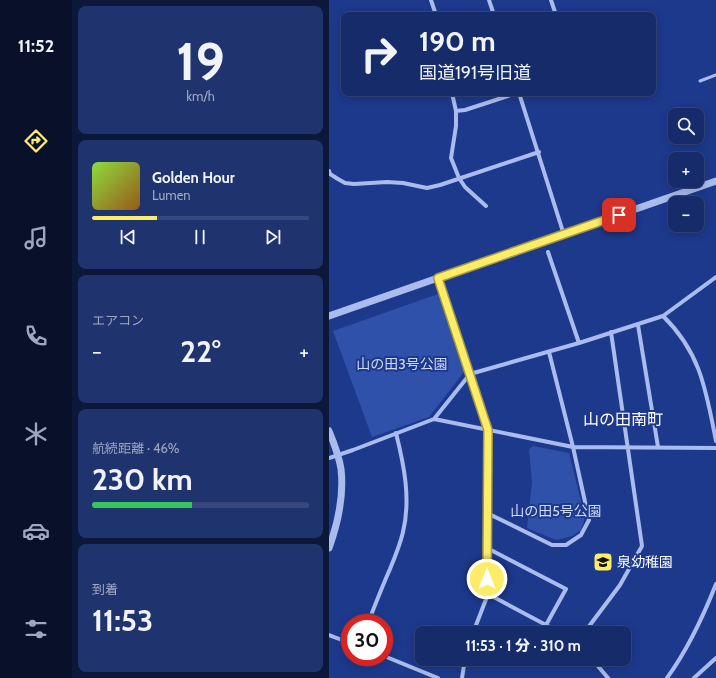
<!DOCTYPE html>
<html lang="ja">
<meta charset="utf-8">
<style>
:root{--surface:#162b69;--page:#1f336f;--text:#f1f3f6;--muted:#9ea7c0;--line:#35477d;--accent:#fdec67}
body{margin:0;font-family:Cabin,"Noto Sans JP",sans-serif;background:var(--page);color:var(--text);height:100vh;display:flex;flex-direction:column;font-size:15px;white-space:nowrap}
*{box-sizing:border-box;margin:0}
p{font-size:13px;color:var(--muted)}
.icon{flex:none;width:22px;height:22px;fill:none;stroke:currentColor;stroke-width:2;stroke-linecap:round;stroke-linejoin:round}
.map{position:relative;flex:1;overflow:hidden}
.panel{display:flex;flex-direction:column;gap:6px;padding:6px;background:#0c183a;width:257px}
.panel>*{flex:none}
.guide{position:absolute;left:12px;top:12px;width:315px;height:84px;border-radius:8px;box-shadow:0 2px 10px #0003,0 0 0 1px var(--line);background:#162b69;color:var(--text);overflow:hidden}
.fabs{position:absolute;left:339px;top:108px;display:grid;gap:8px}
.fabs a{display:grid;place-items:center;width:36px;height:36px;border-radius:8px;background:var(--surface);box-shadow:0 2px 10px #0003,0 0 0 1px var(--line);font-size:20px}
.speed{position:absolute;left:12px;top:614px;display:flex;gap:8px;font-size:20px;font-weight:700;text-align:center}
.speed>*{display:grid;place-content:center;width:52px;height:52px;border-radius:50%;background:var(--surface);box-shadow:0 2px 10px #0003,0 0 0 1px var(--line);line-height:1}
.speed .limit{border:6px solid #d22;background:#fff;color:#111}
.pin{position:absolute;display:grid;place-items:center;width:34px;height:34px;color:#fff;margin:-17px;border-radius:8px;box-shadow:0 2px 6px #0006}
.me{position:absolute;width:44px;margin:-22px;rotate:0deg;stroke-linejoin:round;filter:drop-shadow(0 0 3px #0008)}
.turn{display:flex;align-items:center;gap:14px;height:84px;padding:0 12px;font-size:18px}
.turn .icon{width:52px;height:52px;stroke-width:2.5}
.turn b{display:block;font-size:28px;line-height:34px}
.big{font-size:30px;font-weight:800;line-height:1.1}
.panel .card{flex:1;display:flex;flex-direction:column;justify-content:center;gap:6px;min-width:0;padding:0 14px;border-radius:8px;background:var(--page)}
.panel .dial{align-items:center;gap:0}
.dial b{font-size:52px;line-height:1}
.song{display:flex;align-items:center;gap:12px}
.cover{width:48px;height:48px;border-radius:6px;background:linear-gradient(135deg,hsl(90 70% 55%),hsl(30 70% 35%))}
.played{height:4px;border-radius:2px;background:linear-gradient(90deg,var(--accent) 30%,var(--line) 30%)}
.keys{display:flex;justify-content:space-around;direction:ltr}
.heat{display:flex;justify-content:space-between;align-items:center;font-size:22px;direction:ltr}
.charge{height:6px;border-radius:3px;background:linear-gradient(90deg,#34c759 46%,var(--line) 0)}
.trip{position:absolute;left:86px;top:626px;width:216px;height:40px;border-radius:8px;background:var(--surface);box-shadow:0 2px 10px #0003,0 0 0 1px var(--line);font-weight:800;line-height:40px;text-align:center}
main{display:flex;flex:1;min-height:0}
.dock{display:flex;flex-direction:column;width:72px;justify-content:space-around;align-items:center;background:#09112a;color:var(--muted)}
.dock .icon{width:28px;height:28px}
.dock .selected{color:var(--accent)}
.dock b{font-size:18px;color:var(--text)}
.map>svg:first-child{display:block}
.green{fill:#3051aa}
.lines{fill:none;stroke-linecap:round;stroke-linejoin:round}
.service{stroke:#a9bced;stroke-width:3}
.minor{stroke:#a9bced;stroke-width:4}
.tertiary{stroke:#a9bced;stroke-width:7}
.route-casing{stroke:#a49943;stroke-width:10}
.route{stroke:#fdec67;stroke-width:7}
.labels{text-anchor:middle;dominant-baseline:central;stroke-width:4;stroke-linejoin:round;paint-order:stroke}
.park-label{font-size:14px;fill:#cfdaf9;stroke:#1d398c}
.poi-label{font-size:14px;fill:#fff;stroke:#1d398c;text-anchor:start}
.quarter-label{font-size:16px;fill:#fff;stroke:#1d398c}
</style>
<main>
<nav class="dock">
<b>11:52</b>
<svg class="icon selected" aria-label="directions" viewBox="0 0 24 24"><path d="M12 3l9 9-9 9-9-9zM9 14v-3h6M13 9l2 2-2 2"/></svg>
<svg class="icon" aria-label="music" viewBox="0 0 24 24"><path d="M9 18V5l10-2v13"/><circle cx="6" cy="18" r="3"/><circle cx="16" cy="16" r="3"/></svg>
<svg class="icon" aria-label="phone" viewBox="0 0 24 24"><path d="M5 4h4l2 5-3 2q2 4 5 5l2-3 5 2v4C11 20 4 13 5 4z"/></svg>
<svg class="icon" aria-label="climate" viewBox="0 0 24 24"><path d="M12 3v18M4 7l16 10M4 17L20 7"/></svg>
<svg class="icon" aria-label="car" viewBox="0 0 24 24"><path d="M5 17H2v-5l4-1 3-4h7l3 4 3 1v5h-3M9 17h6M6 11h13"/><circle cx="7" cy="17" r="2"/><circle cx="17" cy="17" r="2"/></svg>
<svg class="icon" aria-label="filters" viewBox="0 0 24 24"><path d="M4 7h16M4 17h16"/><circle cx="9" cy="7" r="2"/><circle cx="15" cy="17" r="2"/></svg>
</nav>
<section class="panel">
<div class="card dial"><b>19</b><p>km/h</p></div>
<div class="card">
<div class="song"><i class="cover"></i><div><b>Golden Hour</b><p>Lumen</p></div></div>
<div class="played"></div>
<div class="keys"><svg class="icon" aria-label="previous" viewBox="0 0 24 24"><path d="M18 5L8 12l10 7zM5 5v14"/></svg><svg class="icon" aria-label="pause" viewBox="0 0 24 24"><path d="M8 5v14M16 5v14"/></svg><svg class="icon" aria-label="next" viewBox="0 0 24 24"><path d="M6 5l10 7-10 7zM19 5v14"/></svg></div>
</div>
<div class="card"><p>エアコン</p>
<div class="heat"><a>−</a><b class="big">22°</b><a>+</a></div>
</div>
<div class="card"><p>航続距離 · 46%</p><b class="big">230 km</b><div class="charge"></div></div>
<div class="card"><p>到着</p><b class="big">11:53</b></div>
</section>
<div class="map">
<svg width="387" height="678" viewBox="0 0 387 678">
<rect width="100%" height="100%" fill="#1d398c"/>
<path class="green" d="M109,294L135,372L100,417L43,437L4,331Z
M204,446L240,453L256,517L252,530L243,536L227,540L198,528L203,483L200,449Z"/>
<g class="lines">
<path class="service" d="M371,81L387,75"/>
<path class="minor" d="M102,0L107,15
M160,0L165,15
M222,0L227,15
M123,93L127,111V126L122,158L130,178L136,187L157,206
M190,93L235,235
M127,111L136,110L188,93
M0,171L1,174L9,179L16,183L25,184L58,182L74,183L98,188L111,185L210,152
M219,252L250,343
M109,278L159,430V594L144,633
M334,316C372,353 377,391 387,441
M309,325L329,447
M105,419L244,447L387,448
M0,458L24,450L105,419L141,374L250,343L334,316L387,277
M158,513L223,545H237L252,535L260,520L244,447L220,352
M158,548L237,589L217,625
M159,594L232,633
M39,623C46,605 53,587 61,569C66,557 71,545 74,532C82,499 75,465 67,433
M255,633L291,585L313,546L282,332
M0,635L21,643
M55,656L109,678
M263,659L279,678
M133,678L136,659
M338,678C359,649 374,617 387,584
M365,678L387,658"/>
<path class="tertiary" d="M0,316L387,181
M0,431C5,443 10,456 12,469C15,495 9,523 0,548"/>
</g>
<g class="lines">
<defs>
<path id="route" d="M158,579L159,430L109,278L290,215"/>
</defs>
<use href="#route" class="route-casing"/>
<use href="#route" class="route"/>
</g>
<defs>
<symbol id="school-square" viewBox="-11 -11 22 22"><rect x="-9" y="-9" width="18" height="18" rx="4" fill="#fdec67" stroke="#1d398c"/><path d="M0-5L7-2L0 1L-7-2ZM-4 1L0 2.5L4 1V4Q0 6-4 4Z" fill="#111"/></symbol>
</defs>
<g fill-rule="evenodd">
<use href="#school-square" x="263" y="551" width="22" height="22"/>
</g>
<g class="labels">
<g class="park-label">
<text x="73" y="364">山の田3号公園</text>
<text x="227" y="511">山の田5号公園</text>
</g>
<g class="poi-label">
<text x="288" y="562">泉幼稚園</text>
</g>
<g class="quarter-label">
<text x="294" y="419">山の田南町</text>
</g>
</g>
</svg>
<div class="fabs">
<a><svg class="icon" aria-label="search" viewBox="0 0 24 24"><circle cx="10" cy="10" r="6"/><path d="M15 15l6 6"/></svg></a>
<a>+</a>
<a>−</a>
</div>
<div class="speed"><div class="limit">30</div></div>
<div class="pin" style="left:290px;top:215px;background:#d93025"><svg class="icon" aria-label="arrive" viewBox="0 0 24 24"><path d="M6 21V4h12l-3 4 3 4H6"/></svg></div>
<svg class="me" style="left:158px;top:579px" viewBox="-20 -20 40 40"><circle r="17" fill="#fdec67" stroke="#fff" stroke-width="3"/><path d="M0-11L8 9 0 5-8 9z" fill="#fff"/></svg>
<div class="trip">11:53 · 1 分 · 310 m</div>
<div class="guide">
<div class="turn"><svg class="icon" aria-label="right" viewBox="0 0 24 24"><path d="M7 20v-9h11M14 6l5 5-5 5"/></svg><div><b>190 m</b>国道191号旧道</div></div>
</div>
</div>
</main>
